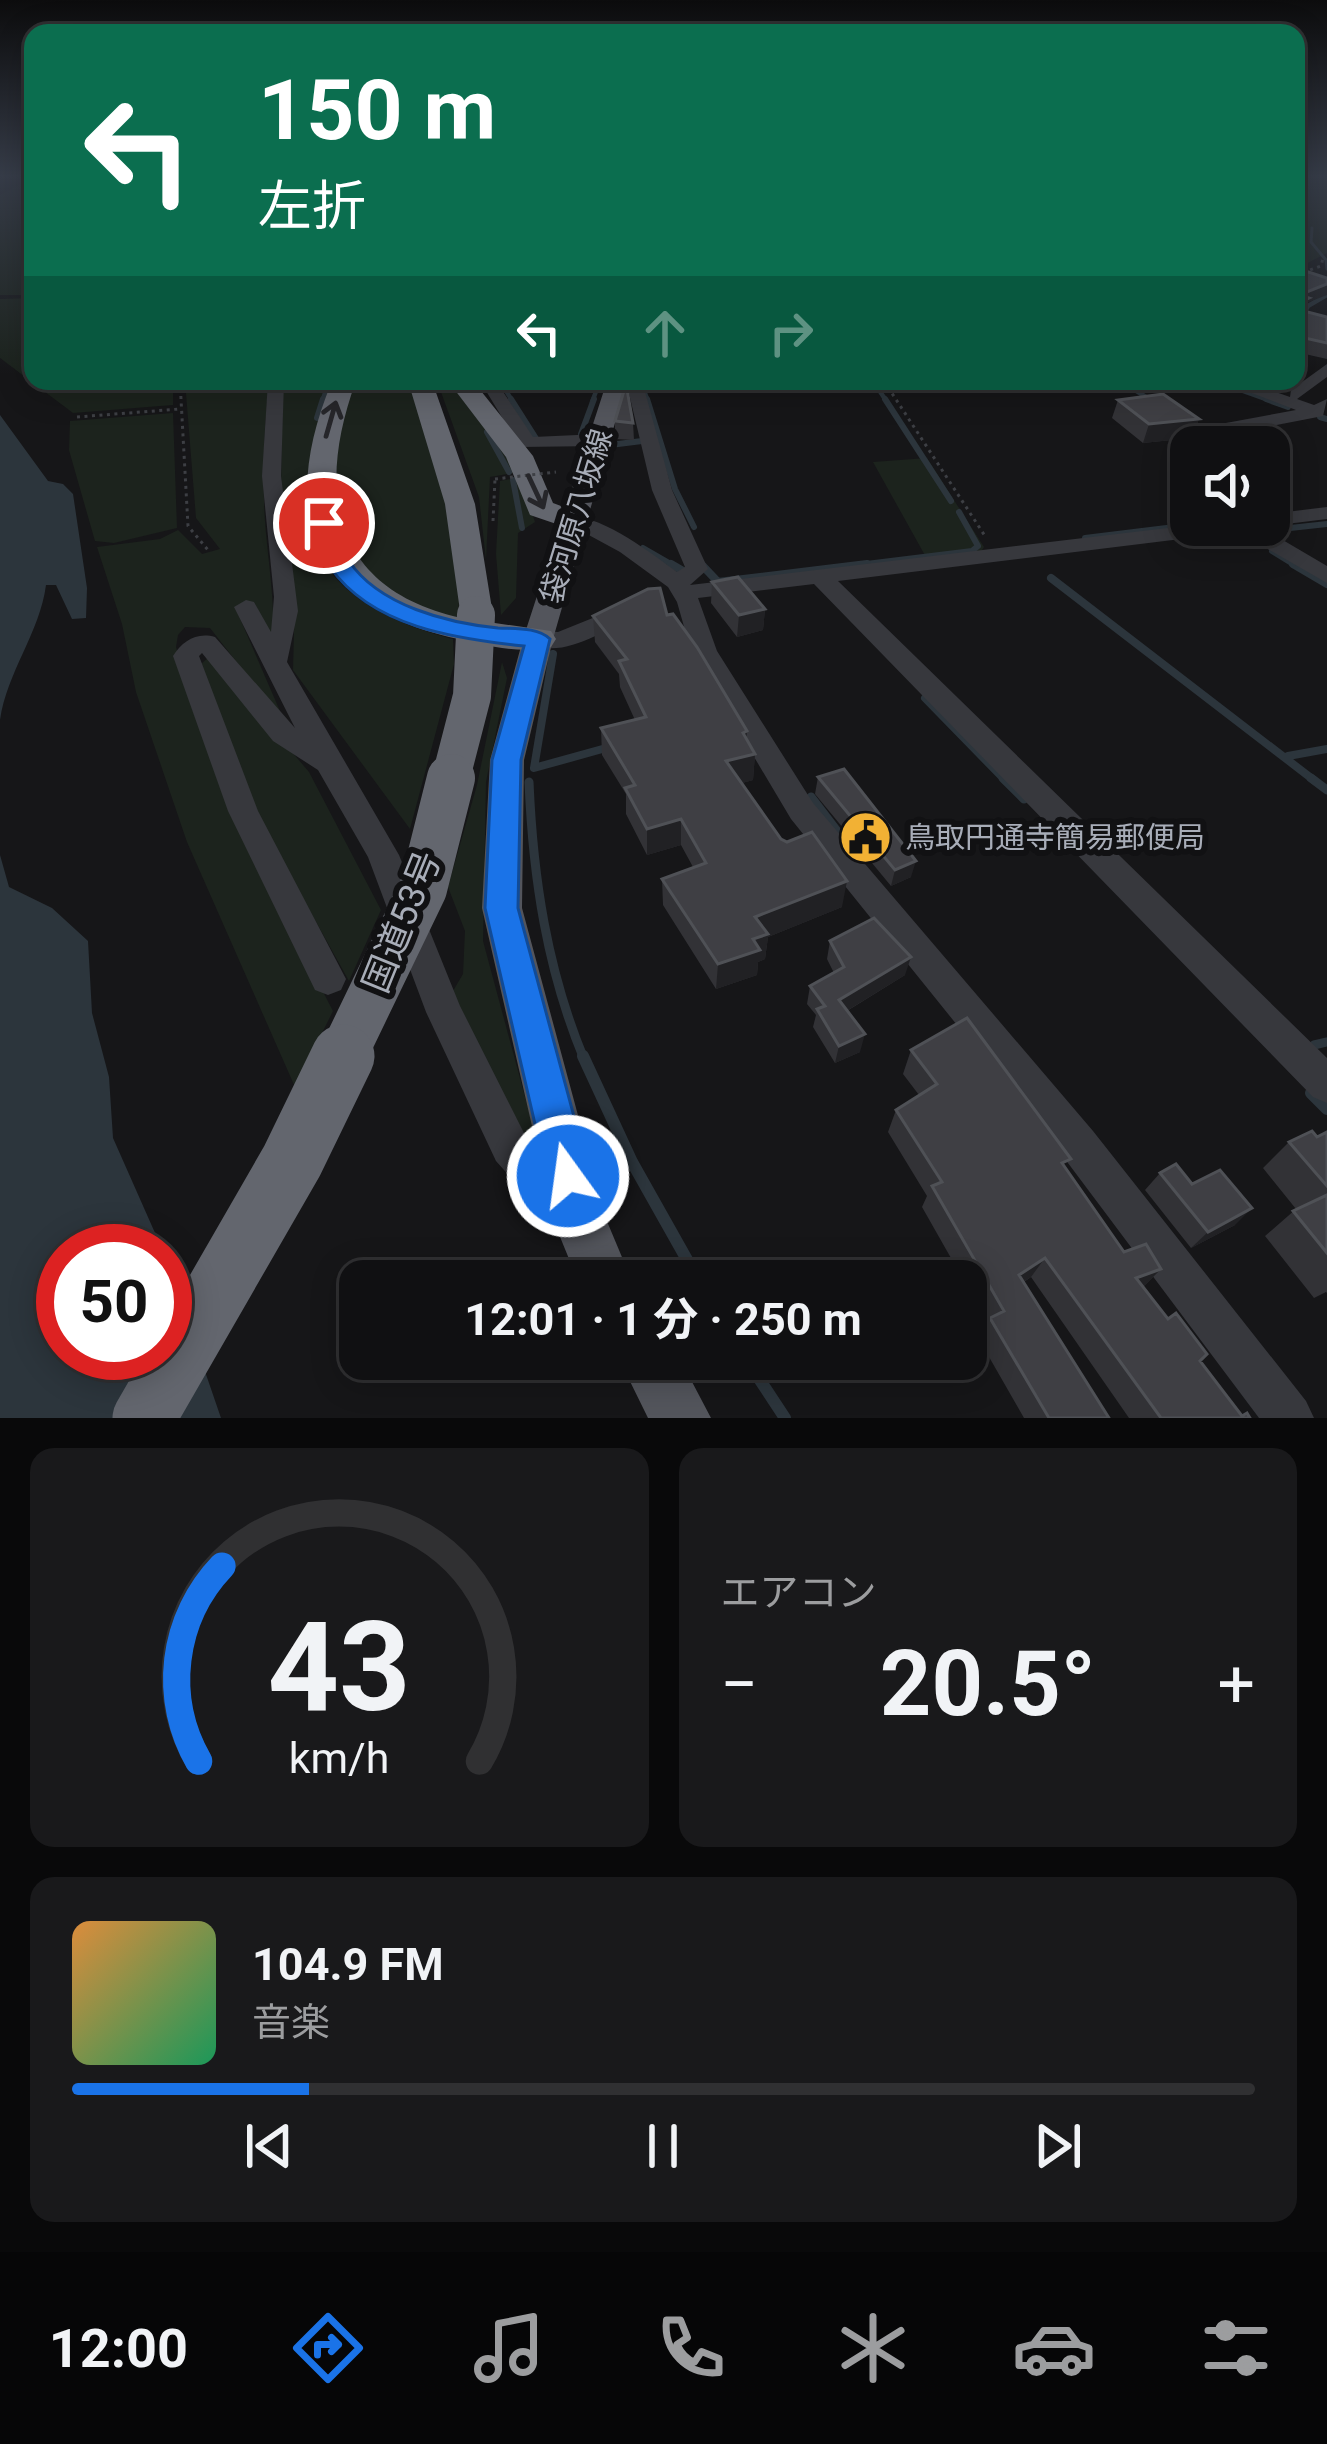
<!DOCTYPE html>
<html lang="ja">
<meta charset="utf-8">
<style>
:root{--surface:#101012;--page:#19191b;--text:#f1f3f6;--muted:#9c9d9f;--line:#303032;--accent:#1a73e8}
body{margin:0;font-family:Roboto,"Noto Sans JP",sans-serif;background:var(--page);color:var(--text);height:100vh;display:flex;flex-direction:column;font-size:45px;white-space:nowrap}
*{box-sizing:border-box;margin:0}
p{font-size:39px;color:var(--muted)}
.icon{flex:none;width:66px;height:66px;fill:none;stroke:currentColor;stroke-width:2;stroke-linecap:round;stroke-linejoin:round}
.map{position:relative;height:1418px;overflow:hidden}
.side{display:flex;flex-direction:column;gap:30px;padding:30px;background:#09090a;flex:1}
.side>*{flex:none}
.guide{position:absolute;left:24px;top:24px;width:1281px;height:366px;border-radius:24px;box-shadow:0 6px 30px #0003,0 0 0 3px var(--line);background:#0b6e4f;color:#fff;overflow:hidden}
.controls{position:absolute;left:1170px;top:426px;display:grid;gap:24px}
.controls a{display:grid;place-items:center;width:120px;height:120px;border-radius:24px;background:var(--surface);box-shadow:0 6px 30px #0003,0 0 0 3px var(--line);font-size:60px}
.speed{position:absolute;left:36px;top:1224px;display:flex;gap:24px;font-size:60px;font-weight:700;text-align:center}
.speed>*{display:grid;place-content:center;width:156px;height:156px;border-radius:50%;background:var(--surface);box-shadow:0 6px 30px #0003,0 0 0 3px var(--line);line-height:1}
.speed .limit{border:18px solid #d22;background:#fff;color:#111}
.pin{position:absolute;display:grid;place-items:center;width:102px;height:102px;color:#fff;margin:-51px;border:6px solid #fff;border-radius:50%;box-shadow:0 3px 12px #0007}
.me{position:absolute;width:132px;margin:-66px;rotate:346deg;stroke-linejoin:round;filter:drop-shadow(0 0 9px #0008)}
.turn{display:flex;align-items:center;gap:42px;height:252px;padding:0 36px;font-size:54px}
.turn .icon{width:156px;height:156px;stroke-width:2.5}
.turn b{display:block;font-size:84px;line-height:102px}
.lanes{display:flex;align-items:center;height:114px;padding:0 36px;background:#0003;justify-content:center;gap:60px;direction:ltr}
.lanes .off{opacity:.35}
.big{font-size:90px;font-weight:700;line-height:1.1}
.side .tile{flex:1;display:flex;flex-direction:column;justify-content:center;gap:18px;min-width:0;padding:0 42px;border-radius:24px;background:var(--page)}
.side .dial{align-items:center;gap:0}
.dial svg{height:312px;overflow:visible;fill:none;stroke:var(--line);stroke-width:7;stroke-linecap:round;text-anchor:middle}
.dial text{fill:var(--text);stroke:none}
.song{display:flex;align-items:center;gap:36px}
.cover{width:144px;height:144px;border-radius:18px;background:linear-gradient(135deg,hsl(30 70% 55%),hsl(150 70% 35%))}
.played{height:12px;border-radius:6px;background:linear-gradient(90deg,var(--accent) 20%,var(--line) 20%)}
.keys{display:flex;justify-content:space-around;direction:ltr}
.heat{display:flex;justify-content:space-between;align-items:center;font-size:66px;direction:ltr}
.side .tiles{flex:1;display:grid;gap:30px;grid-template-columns:1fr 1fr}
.tile:last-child{grid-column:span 2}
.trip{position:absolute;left:339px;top:1260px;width:648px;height:120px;border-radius:24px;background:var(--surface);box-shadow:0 6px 30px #0003,0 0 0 3px var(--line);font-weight:700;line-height:120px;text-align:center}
.menu{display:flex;height:192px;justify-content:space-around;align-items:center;background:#060607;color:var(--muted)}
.menu .icon{width:84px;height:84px}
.menu .current{color:var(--accent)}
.menu b{font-size:54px;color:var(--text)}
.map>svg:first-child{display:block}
.green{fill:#1c231d}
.water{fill:#2c353c}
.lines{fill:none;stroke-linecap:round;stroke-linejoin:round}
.stream-far5{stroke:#2c353c;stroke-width:3}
.stream-far4{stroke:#2c353c;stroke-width:4.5}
.stream-far3{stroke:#2c353c;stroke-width:6}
.stream-far2{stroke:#2c353c;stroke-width:8}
.stream-far1{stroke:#2c353c;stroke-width:9}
.stream{stroke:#2c353c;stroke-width:12}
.path{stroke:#3d3f44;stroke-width:3;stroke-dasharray:3 4.5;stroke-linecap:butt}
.minor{fill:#37383d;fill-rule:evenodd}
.major{fill:#53555c;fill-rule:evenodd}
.highway{fill:#63666e;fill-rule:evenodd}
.path-bridge{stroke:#3d3f44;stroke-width:3;stroke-dasharray:3 4.5;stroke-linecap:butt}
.highway-bridge-far2{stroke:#63666e;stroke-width:38}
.highway-bridge-far1{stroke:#63666e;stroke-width:48}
.highway-bridge{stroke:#63666e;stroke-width:63}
.wall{fill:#323236}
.shaded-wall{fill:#212124}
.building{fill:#3f3f44;stroke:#4f5156;stroke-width:3}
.oneway{stroke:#26262a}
.route{fill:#1a73e8;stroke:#114b97;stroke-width:3}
.labels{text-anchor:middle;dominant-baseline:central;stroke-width:12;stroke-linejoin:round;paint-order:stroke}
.street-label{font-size:30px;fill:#a8adb8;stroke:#111113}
.poi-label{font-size:30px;fill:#a8adb8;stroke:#111113;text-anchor:start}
.near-street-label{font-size:36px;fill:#a8adb8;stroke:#111113}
</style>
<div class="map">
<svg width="1327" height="1418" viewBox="0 0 1327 1418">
<rect width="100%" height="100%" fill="#161618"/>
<path class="green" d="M1296,176H1327V253L1296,269Z
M33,177V295H0V195Z
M33,298V381H173V405L73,413L0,358V299Z
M185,381H269C264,427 262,474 265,521C268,562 275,599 273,641L254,602L235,607L286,725L210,628L185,627L178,635L176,647L193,711L248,847L333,1011L295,1087L187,842L136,692L122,624L97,547L160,539L178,530L202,554L220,549L196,518Z
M283,381H335C328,419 309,474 310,511C311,589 390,623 453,639L454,664L410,829L293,670L295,595L281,484Z
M353,381H408C430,438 469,559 457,618C320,585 318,499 353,381Z
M437,381H454L519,472L490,477L486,560L479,497Z
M173,413L177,528L114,543L95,541L69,450L70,421Z
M927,458L984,547L981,552L927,559L873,462Z
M520,477L535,522L518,533L516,598L501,615L496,554L500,481Z
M210,656L309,772L381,910L349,981L258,818L201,664Z
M502,662L507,678L486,782L483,941L535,1134L525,1136L450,996L463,974L465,931L448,887L477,785Z"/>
<path class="water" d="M0,415L48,481L63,484L73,494L87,588L86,618L72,619L56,585H46C40,632 7,672 0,720Z
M0,855L9,887L52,908L88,941L92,1013L109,1077L113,1138L163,1251H63V1353H165V1255L221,1418H0Z"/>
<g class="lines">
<path class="stream-far5" d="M1312,228L1311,242L1326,260L1327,269"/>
<path class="stream-far4" d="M1296,329L1308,306L1327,295
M500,381L513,402
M641,381L648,402
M873,381L887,402
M1121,381L1149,399
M1215,381L1274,402
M322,402L329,381
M592,402L600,381"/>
<path class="stream-far3" d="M511,399L537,440
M647,399L675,489L694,527
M885,399L951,501
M1266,399L1288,407
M1320,417L1327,419
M317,418L323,399
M487,432L509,472
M581,434L594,399
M610,445L642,441
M1243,447L1253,428
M513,480L522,528
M1269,500L1282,512
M1272,530L1327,524
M1085,538L1191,525
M643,548L676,567
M1272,551L1298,567
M842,567L972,551L978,546L959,512"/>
<path class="stream-far2" d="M671,564L683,571
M701,564L718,582L867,564
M1293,564L1327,584
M1051,578L1315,781
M553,654L534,768L606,748
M925,698L1006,781
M1288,756L1327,749"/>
<path class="stream-far1" d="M1003,778L1024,799
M1311,778L1327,790
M529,782C533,878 547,970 584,1059
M811,797L840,835
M1314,1045L1327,1042"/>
<path class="stream" d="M583,1056L632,1162L699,1281
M1311,1093L1327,1109
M746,1359L785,1418"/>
<path class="path" d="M1296,275L1321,266L1323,258
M180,381L188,526L208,550
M884,381L985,536
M77,417L179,409
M493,521L495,479"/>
<path class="minor" d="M1327,364V377L1297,399L1314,405L1327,399L1323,416L1204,439L1195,433L1204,427L1296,410L1220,381H1244L1290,397L1291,390Z
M268,381H284L281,476L298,611L287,662L399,855L460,1006L524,1133L586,1198L592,1213L586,1228L571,1234L556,1228L496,1161L426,1012L368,857L318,770L273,741L202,653L199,656L258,811L346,979L341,990L328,995L315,990L228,811L173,656C183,641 196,632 215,637L295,728L234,607L246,600L254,602L271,632L274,597L262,476Z
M480,381H496L533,437L599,434L608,440L599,446L520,447Z
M626,381H642L672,490L708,569L690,585L1193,525H1257L1327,566V583L1238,532L838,581L1327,1058V1103L1313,1097L814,584L698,598L717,651L813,803L1093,1131L1306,1401L1314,1418H1259L1065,1159L791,819L691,651L677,602L668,587L620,552L563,521L567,517C598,512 652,554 677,572L685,567L652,490Z
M1327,507V519L1269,526L1264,525H1269V514Z
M625,605L633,607L637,612L633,617C605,630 554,665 526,639L538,631L558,632Z"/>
<path class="major" d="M607,381H627L553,639L524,760L522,908L606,1219L632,1281H578L554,1222L482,908L490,760L523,639Z
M619,1359H680L711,1418H648Z"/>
<path class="highway" d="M332,381H356C315,493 333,589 461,618L445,504L408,381H432L475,504L493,615L488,622L551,631L556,639L551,647C520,655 480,644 449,637C308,602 279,510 332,381Z
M448,381H473L533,456L553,503L585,515L589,521L585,527L574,530L530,515L506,457Z"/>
<path class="path-bridge" d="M495,479L556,472"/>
<path class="highway-bridge-far2" d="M450,781L472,696L476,615"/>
<path class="highway-bridge-far1" d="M341,1059L423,889L451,778"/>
<path class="highway-bridge" d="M144,1418L292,1161L343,1056"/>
</g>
<path class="wall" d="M1296,268L1306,303L1303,311L1327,317V359L1296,352Z
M1118,400L1199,419L1191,438L1143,443L1112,418Z
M615,421L633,423L634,440L615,439Z
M712,582L765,609L763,630L737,637L711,603Z
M667,615L755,754L753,780L742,783L781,839L842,907L768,937L765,959L758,962L757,975L716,989L663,905L662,879L693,867L681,845L647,855L626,814V794L602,755L601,728L635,720L620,687L619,674L595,642L593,616Z
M818,777L911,877L891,886L815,794Z
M830,941L905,975L847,1011L860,1052L835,1063L813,1027L816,1015L807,1004L810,986L834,973L827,959Z
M911,1050L1065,1167L1124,1252L1161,1269L1143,1287L1242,1416L1250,1418H1129L1031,1277L1024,1282L1109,1418H1024L977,1336L987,1323L966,1285V1281H964L922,1207L927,1196L888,1132L896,1110L919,1095L903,1074Z
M1327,1132V1293L1326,1292L1314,1298L1265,1236L1296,1209L1263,1168L1289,1142L1317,1137Z
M1160,1173L1192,1184L1235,1225L1191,1248L1145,1190Z"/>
<path class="shaded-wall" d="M1327,284V295L1306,303L1303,311L1296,315V302L1299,295Z
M1199,419L1191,438L1143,443L1149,424Z
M765,609L763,630L737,637L739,615Z
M747,731L745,756L755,754L753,780L725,788L726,761L743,733Z
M681,819V845L647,855V829Z
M916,861L911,877L891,886L895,870Z
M847,881L842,907L768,937L765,959L758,962L757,975L716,989L718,964L755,917Z
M911,957L905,975L835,1018L839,1000Z
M865,1034L860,1052L835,1063L839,1046Z
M1252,1208L1235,1225L1191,1248L1208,1232Z
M1045,1258L1031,1277L1005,1294L1019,1275Z
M1161,1269L1142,1288L1136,1278Z"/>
<path class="building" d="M1296,268L1327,278V284L1299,295L1309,298L1296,304Z
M1296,309L1327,317V343L1296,336Z
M626,384L633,423L615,421Z
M1163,394L1199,419L1149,424L1118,400Z
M738,577L765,609L739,615L712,582Z
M660,588L667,615L673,614L697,647L747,731L743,733L755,754L726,761L781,839L787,842L812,832L847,881L755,917L768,934L753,939L760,950L718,964L662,879L706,863L681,819L647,829L625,788L635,785L601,728L646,717L619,661L627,659L593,616L648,589Z
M844,769L916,861L895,870L818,777Z
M874,918L911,957L839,1000L865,1034L839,1046L817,1009L825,1006L810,986L844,967L830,941Z
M967,1018L1071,1159L1062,1163L1124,1252L1146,1244L1161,1269L1136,1278L1168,1319L1176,1313L1207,1354L1200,1361L1242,1416L1247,1413L1250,1418H1161L1045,1258L1019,1275L1109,1418H1049L990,1318L1004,1311L932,1186L942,1182L896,1110L937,1084L911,1050Z
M1312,1131L1317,1137L1327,1132V1186L1289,1142Z
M1176,1164L1192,1184L1220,1170L1252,1208L1208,1232L1160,1173Z
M1327,1195V1253L1293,1211Z"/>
<defs><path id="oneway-shaft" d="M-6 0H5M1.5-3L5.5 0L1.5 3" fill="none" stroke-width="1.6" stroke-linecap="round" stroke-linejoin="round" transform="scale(3)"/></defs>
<g class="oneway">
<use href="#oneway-shaft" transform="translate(331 419) rotate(-74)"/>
<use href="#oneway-shaft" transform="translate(536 492) rotate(65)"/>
</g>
<linearGradient id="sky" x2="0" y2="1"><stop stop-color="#0c0c0d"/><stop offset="0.47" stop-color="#363c48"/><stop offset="1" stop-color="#363c48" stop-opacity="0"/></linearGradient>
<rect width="1327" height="374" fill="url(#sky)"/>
<path class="route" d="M324,516L331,518C339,532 341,549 349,561C379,606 448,623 498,628C515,629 538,627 550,639L521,760L518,908L590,1176L583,1191L568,1197L554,1191L547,1176L485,908L492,760L524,646C456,639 372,627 330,567C321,555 318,537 313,523Z"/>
<defs>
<symbol id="civic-disc" viewBox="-11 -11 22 22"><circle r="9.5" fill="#f2b134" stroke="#111113"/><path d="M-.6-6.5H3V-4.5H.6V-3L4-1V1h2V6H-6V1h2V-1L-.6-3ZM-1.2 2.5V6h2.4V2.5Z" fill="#111"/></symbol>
</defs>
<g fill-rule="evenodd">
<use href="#civic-disc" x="836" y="808" width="59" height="59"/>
</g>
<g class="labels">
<g class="street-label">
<text transform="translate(576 516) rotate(-73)">袋河原八坂線</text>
</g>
<g class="poi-label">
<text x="905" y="837">鳥取円通寺簡易郵便局</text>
</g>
<g class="near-street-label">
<text transform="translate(402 922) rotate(-68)">国道53号</text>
</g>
</g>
</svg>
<div class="controls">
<a><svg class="icon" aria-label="sound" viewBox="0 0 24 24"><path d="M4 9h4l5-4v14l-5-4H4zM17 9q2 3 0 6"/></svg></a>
</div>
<div class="speed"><div class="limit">50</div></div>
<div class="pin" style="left:324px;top:523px;background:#d93025"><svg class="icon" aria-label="arrive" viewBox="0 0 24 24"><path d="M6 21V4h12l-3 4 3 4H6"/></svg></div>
<svg class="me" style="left:568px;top:1176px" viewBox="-20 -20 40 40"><circle r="17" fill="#1a73e8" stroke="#fff" stroke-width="3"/><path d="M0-11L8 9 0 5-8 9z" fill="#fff"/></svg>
<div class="trip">12:01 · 1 分 · 250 m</div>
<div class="guide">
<div class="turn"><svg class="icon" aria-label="left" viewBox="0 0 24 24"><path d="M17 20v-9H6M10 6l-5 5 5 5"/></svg><div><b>150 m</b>左折</div></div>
<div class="lanes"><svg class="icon" aria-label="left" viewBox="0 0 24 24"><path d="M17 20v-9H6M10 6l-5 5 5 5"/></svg><svg class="icon off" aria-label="ahead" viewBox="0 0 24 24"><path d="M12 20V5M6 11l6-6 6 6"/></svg><svg class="icon off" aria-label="right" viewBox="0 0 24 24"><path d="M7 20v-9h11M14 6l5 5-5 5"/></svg></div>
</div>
</div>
<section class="side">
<div class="tiles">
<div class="tile dial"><svg viewBox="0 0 100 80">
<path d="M14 69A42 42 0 1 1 86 69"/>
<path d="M14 69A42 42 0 0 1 20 19" stroke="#1a73e8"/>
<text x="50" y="56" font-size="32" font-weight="700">43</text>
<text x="50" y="72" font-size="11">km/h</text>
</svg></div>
<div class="tile"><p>エアコン</p>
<div class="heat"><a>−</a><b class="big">20.5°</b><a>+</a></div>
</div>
<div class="tile">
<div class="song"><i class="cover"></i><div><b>104.9 FM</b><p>音楽</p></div></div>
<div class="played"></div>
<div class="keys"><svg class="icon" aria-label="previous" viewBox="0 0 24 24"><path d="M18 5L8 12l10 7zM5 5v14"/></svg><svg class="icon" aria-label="pause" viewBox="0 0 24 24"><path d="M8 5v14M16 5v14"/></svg><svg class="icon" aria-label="next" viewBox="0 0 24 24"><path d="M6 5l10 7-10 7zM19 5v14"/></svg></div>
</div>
</div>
</section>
<nav class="menu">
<b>12:00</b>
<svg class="icon current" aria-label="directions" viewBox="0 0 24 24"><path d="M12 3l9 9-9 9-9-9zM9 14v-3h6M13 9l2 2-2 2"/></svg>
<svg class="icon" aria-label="music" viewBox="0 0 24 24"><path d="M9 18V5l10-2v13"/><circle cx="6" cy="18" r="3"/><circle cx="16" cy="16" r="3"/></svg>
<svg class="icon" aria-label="phone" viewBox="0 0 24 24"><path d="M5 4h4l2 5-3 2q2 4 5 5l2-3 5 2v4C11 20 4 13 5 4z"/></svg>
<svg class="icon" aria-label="climate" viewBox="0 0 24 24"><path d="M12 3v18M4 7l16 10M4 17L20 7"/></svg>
<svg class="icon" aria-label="car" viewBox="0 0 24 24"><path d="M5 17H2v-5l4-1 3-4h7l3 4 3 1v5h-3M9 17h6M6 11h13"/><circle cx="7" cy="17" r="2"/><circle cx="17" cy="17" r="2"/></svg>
<svg class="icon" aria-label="filters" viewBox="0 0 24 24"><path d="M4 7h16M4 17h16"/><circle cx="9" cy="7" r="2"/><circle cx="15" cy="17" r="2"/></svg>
</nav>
